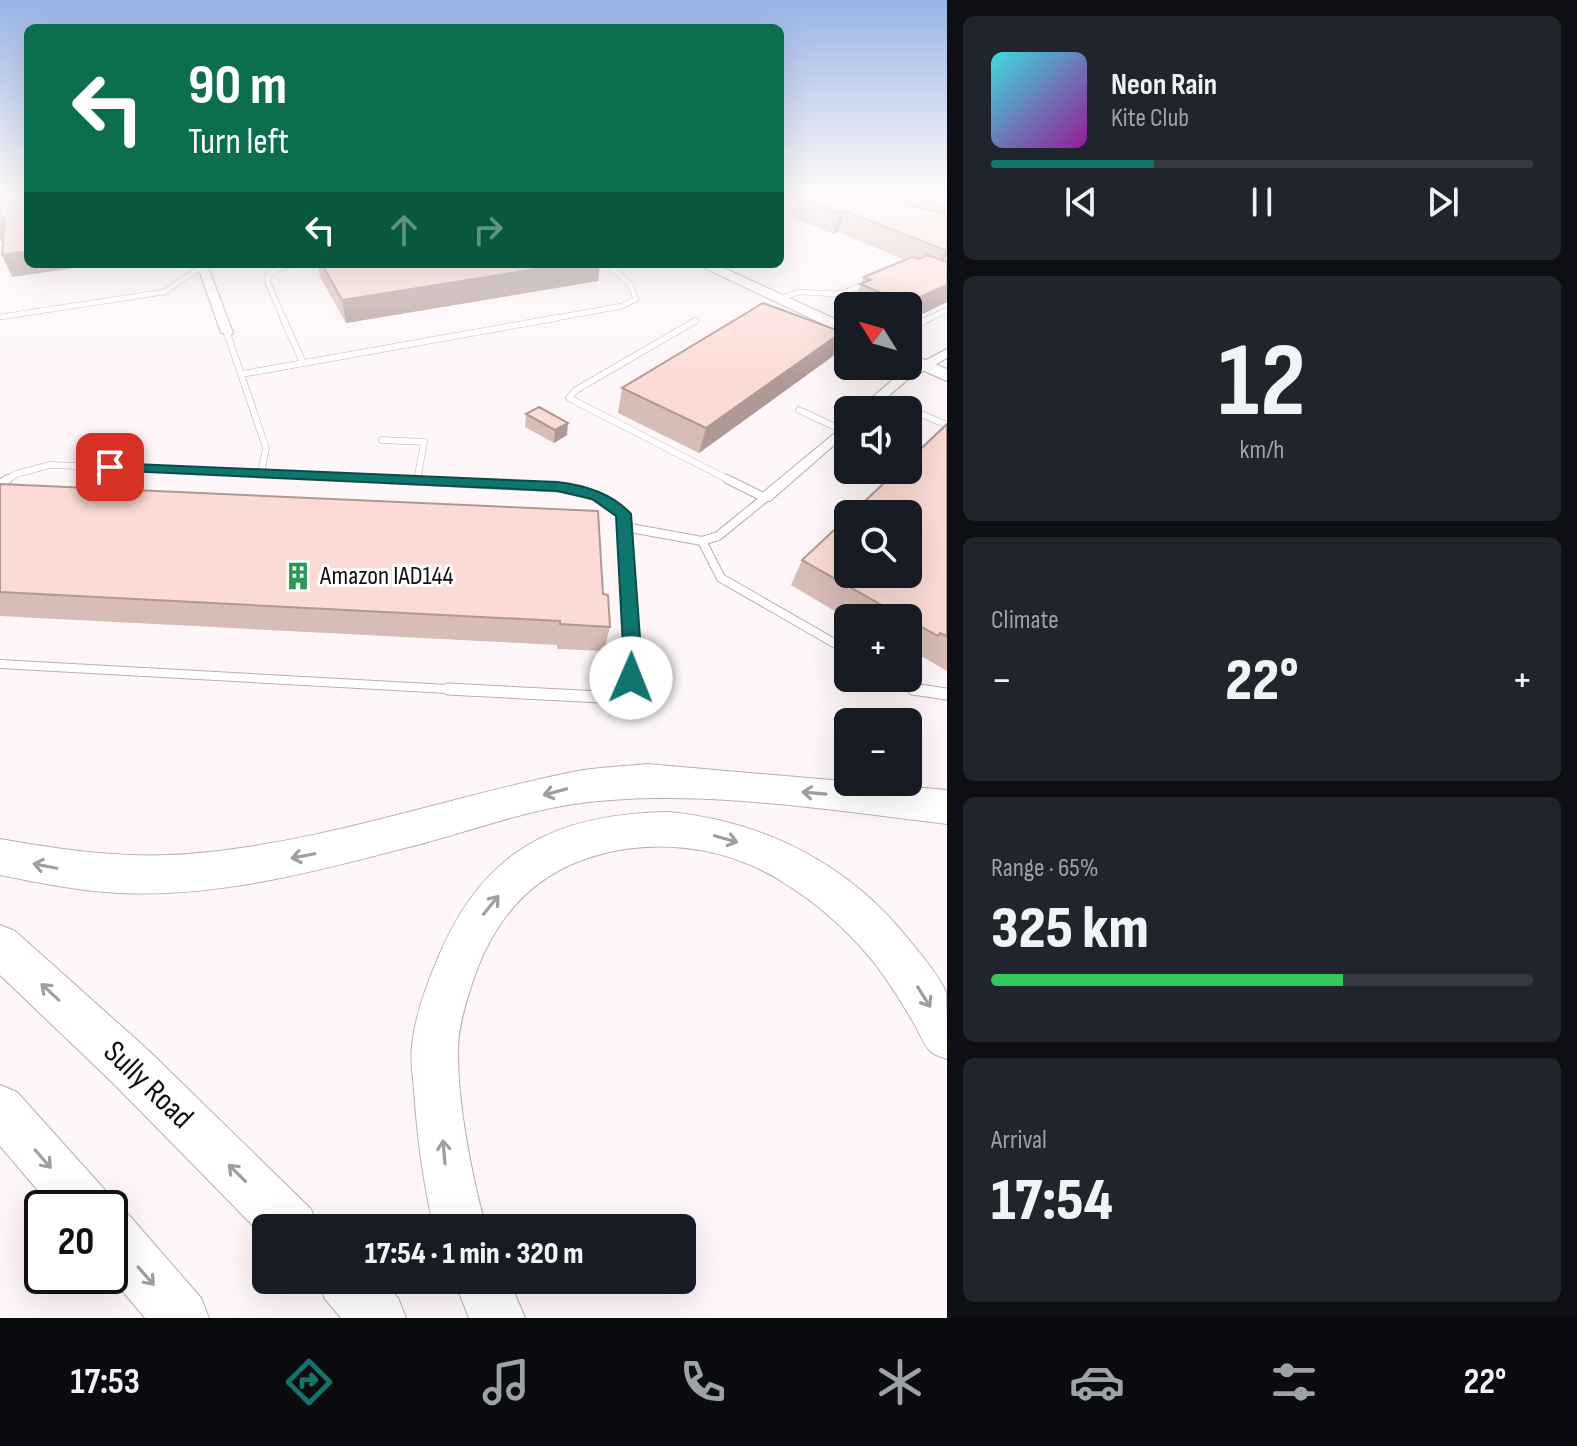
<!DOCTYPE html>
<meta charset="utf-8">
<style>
:root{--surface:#171b24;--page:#20242c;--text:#f1f3f6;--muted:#9ea1a6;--line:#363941;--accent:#0f766e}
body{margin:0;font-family:"Sofia Sans Condensed",sans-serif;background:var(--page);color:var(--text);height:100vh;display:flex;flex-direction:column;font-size:30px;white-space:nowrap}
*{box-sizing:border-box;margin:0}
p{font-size:26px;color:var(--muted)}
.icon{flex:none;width:44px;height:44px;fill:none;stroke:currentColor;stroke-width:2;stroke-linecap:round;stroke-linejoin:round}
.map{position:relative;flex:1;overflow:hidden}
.side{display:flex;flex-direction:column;gap:16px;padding:16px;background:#0d0f14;width:630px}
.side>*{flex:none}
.top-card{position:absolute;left:24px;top:24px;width:760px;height:244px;border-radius:12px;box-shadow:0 8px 32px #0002;background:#0b6e4f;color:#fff;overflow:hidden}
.needle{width:52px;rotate:307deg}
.controls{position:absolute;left:834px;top:292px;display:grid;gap:16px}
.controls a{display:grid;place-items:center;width:88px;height:88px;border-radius:12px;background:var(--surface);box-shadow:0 8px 32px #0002;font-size:40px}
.speed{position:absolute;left:24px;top:1190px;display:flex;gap:16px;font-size:40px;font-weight:700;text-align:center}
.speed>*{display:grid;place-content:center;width:104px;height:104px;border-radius:50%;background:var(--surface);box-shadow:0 8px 32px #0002;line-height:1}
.speed .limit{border:4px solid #111;border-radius:12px;background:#fff;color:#111}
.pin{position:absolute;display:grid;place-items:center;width:68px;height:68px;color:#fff;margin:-34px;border-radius:16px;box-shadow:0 4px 12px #0006}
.me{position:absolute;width:88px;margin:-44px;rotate:1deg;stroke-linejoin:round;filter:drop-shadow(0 0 6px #0008)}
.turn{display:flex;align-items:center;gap:28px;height:168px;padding:0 32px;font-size:36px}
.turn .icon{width:104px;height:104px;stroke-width:2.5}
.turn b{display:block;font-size:56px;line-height:68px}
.lanes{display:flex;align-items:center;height:76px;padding:0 32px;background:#0003;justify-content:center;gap:40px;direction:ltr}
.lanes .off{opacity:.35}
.big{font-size:60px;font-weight:800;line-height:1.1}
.side .tile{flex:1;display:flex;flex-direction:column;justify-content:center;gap:12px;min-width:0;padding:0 28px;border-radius:12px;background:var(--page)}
.side .dial{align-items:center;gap:0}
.dial b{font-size:104px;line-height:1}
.song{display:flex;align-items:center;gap:24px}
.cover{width:96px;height:96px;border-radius:12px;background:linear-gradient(135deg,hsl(180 70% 55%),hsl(300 70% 35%))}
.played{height:8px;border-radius:4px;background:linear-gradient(90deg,var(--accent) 30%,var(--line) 30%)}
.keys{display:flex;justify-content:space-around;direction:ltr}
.heat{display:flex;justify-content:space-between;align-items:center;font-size:44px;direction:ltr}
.charge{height:12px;border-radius:6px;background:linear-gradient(90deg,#34c759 65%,var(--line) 0)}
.trip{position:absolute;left:252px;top:1214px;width:444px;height:80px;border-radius:12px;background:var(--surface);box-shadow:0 8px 32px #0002;font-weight:800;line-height:80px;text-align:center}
.tab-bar{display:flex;height:128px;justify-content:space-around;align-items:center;background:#090b0e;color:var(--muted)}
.tab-bar .icon{width:56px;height:56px}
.tab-bar .selected{color:var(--accent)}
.tab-bar b{font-size:36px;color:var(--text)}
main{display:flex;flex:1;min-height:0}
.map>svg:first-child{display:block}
.forest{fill:#dbb493}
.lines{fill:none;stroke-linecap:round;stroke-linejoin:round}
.lane-far3-casing{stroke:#baadb0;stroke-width:6}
.lane-far2-casing{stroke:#baadb0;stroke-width:7}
.lane-far1-casing{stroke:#baadb0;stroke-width:10}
.lane-casing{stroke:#baadb0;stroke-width:13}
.street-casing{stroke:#baadb0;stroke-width:2}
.secondary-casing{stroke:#baadb0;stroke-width:2}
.highway-casing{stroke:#baadb0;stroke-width:2}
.lane-far3{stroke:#fff;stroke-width:5}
.lane-far2{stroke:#fff;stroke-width:6}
.lane-far1{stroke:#fff;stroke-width:8}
.lane{stroke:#fff;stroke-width:11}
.street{fill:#fff;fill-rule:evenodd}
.secondary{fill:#fff;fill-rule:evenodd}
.highway{fill:#fff;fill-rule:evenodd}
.wall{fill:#d8bcb6}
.shaded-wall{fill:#b09994}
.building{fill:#fbdbd4;stroke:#b09994;stroke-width:2}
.oneway{stroke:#a09e9f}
.route{fill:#0f766e;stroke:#0a4d48;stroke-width:2}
.labels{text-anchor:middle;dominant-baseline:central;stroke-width:6;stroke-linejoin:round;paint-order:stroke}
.poi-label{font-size:26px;fill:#110d0e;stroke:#fff;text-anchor:start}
.near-street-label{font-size:32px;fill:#110d0e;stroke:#fff}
</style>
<main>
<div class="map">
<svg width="947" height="1318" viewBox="0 0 947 1318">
<rect width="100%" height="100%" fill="#fef6f8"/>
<path class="forest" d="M866,195H932L947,207V221L859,198Z"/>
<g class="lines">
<defs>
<path id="lane-far3" d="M780,213L803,205
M778,299L799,292L840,294L871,282
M0,317L164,292L203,266
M284,320L268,283V276L276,269L294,264
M545,320L622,306L636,299L630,284L607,264
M926,320L947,310"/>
<path id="lane-far2" d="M283,318L303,363
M695,321L576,390L569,398L731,481
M913,326L930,318
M242,374L556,318
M878,396L947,425
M799,410L844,431
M382,440L424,442L417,481
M261,473L428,481
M5,481L16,474L50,465L261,473L266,448L227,333"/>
<path id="lane-far1" d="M385,479L567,488L601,498L624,514L633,666L631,678L611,691
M727,479L765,498L718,536L702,541L721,578L848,651
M0,484L8,479
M625,527L702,541
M0,664L484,691
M895,678L916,691"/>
<path id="lane" d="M448,689L601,697L614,689
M913,689L947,694"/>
<path id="street" d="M197,264H207L233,333L231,335L221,333Z
M947,349V358L906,381L872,410H858L898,375Z
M848,422V433L770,501H760V495Z"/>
<path id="secondary" d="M696,264H715L848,325V336Z
M908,353L947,369V381L908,364Z"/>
<path id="highway" d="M647,764L947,790V824C829,810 691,787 574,804C525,811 476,829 428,842C328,868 224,898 119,893C79,891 40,883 0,875V839C62,850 124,859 188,854C318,844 441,799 568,773C594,767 621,767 647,764Z
M668,812C765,821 850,865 910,941C922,956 938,974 946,992C947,1006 947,1042 947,1059C942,1057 934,1055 931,1052C923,1045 918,1029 912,1020C900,1000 887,979 872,960C846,929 816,902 781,881C735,852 678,841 625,849C542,862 494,911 470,990C464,1009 458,1030 458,1049C457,1102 472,1177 486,1228H434C423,1182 417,1136 414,1089C413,1075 410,1060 412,1046C415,1016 426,986 438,958C483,850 555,814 668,812Z
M0,925L15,931L148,1050L311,1209L318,1228H266V1239L114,1084L0,975Z
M0,1085L17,1092L105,1190L113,1209L129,1215L201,1298L209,1318H145L110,1276V1208H53L0,1146Z
M317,1280H381L398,1298L406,1318H341L325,1299Z
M454,1280H509L525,1318H469Z"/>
</defs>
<use href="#lane-far3" class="lane-far3-casing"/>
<use href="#lane-far2" class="lane-far2-casing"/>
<use href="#lane-far1" class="lane-far1-casing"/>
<use href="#lane" class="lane-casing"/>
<use href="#street" class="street-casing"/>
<use href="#secondary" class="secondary-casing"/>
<use href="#highway" class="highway-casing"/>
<use href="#lane-far3" class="lane-far3"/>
<use href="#lane-far2" class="lane-far2"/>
<use href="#lane-far1" class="lane-far1"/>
<use href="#lane" class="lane"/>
<use href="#street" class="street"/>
<use href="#secondary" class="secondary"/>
<use href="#highway" class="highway"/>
</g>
<path class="wall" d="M780,195H858L947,216V302L908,321V306H852L864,277L905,260L838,232L834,234L799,220V218L791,215L797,198L780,205Z
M318,264H600L598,281L346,323L320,277Z
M842,332L833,356L699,453L618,413L622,388Z
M526,414L567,435L554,443L525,427Z
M947,424V671L923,657L920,661L908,654V618L848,619L791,585L802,560Z
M0,484L603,594L610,627L604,651L557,649V645L0,616Z"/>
<path class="shaded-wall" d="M780,195H797V198L780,205Z
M845,211L838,232L834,234L841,213Z
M5,218L15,239L0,241V219Z
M945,250H947V254L939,270L935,272Z
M28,251V264H103L12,277L2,255Z
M568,264H600L598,281L346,323L342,300Z
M947,285V302L908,321V317L916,299Z
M909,296L904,306H896L899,300Z
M842,332L833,356L699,453L706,428Z
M568,423L567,435L554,443L555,430Z"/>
<path class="building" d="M0,195H28V251L2,255L5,218L0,219Z
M799,195H858L934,211L947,216V250H945L845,211L841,213L805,200L809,199Z
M928,255L947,262V285L916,299L909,296L899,300L860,284L871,280L864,277L912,257L919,259Z
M322,264H568L342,300Z
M763,303L842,332L706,428L622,388Z
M539,407L568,423L555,430L526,414Z
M947,424V636L940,633L938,636L908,620V618H905L802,560L848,517V574H908V514H851L898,470H908V461Z
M0,484L598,511L603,594L608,595L610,627L560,624V621L0,592Z"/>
<defs><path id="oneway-shaft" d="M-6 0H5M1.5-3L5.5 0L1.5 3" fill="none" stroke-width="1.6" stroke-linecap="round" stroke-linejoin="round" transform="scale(2)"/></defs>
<g class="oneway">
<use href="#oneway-shaft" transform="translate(555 792) rotate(165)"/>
<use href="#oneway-shaft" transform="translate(814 793) rotate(-175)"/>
<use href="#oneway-shaft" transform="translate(726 839) rotate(16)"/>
<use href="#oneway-shaft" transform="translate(303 856) rotate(169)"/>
<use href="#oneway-shaft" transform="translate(45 866) rotate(-169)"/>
<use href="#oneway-shaft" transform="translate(491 905) rotate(-51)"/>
<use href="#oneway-shaft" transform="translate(50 992) rotate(-137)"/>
<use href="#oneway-shaft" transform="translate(924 997) rotate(58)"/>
<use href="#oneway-shaft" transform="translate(444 1152) rotate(-95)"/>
<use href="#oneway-shaft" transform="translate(43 1159) rotate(49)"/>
<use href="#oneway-shaft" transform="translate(237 1173) rotate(-135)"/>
<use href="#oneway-shaft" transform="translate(146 1276) rotate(49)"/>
</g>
<linearGradient id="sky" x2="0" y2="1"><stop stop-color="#99b3e4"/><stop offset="0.51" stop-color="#fffbfc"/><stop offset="1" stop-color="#fffbfc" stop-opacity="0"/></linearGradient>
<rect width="947" height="380" fill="url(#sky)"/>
<path class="route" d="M110,463L557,482C585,485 612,493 631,514L642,666L640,678L631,686L621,678L624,666L616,516L592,499L557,491L105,470L103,467Z"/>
<defs>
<symbol id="building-bare" viewBox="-9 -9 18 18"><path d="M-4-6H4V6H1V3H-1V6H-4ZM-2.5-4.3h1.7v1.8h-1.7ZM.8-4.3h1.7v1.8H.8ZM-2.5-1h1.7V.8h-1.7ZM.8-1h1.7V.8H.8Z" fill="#259852" stroke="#fff" stroke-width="2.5" paint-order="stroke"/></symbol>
</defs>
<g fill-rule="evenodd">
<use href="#building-bare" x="278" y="556" width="40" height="40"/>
</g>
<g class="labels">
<g class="poi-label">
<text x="320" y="576">Amazon IAD144</text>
</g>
<g class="near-street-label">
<text transform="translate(148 1085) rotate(44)">Sully Road</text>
</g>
</g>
</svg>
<div class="controls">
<a><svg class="needle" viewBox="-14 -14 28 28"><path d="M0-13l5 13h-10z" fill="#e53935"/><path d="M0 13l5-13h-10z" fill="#9ea1a6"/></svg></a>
<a><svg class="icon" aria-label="sound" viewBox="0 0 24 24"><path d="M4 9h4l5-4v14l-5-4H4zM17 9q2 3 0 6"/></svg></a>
<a><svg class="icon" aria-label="search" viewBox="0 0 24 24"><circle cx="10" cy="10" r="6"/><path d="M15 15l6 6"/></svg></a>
<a>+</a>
<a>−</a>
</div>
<div class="speed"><div class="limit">20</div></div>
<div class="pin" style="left:110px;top:467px;background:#d93025"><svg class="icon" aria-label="arrive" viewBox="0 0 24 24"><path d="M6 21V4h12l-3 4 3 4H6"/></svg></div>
<svg class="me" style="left:631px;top:678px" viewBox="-20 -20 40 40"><circle r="19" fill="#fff"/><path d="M0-13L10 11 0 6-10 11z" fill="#0f766e"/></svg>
<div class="trip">17:54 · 1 min · 320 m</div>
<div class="top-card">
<div class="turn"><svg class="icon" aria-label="left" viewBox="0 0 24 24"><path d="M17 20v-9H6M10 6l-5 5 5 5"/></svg><div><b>90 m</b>Turn left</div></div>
<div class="lanes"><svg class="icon" aria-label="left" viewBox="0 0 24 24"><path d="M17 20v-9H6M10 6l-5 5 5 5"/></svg><svg class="icon off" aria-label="ahead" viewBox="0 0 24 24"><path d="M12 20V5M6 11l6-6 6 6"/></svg><svg class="icon off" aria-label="right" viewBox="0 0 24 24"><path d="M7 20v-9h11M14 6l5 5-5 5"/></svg></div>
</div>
</div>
<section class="side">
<div class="tile">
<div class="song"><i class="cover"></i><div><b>Neon Rain</b><p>Kite Club</p></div></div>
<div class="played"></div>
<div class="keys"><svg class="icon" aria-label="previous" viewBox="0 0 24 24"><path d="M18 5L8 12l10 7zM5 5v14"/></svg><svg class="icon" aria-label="pause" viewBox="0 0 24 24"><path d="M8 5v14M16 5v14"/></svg><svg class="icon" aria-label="next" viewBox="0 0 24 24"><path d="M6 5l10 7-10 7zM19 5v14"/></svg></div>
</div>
<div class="tile dial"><b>12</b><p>km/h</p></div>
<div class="tile"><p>Climate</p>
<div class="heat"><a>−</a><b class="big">22°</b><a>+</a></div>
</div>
<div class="tile"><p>Range · 65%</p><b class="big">325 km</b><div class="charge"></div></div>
<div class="tile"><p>Arrival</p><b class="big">17:54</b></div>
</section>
</main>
<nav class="tab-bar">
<b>17:53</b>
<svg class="icon selected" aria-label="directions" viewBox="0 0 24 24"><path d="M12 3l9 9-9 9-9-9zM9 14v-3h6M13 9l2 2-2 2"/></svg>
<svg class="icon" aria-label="music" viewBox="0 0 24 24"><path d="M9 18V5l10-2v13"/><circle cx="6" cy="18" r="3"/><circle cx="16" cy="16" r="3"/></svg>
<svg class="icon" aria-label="phone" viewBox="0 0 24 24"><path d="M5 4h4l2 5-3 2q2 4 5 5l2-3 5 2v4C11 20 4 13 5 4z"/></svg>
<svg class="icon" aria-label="climate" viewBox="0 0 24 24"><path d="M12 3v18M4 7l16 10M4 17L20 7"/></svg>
<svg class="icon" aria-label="car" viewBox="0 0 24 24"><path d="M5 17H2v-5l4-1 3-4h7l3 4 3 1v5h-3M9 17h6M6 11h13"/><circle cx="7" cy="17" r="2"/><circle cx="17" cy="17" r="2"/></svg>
<svg class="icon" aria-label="filters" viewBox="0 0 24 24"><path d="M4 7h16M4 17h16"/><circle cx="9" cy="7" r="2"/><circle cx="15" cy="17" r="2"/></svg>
<b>22°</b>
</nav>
